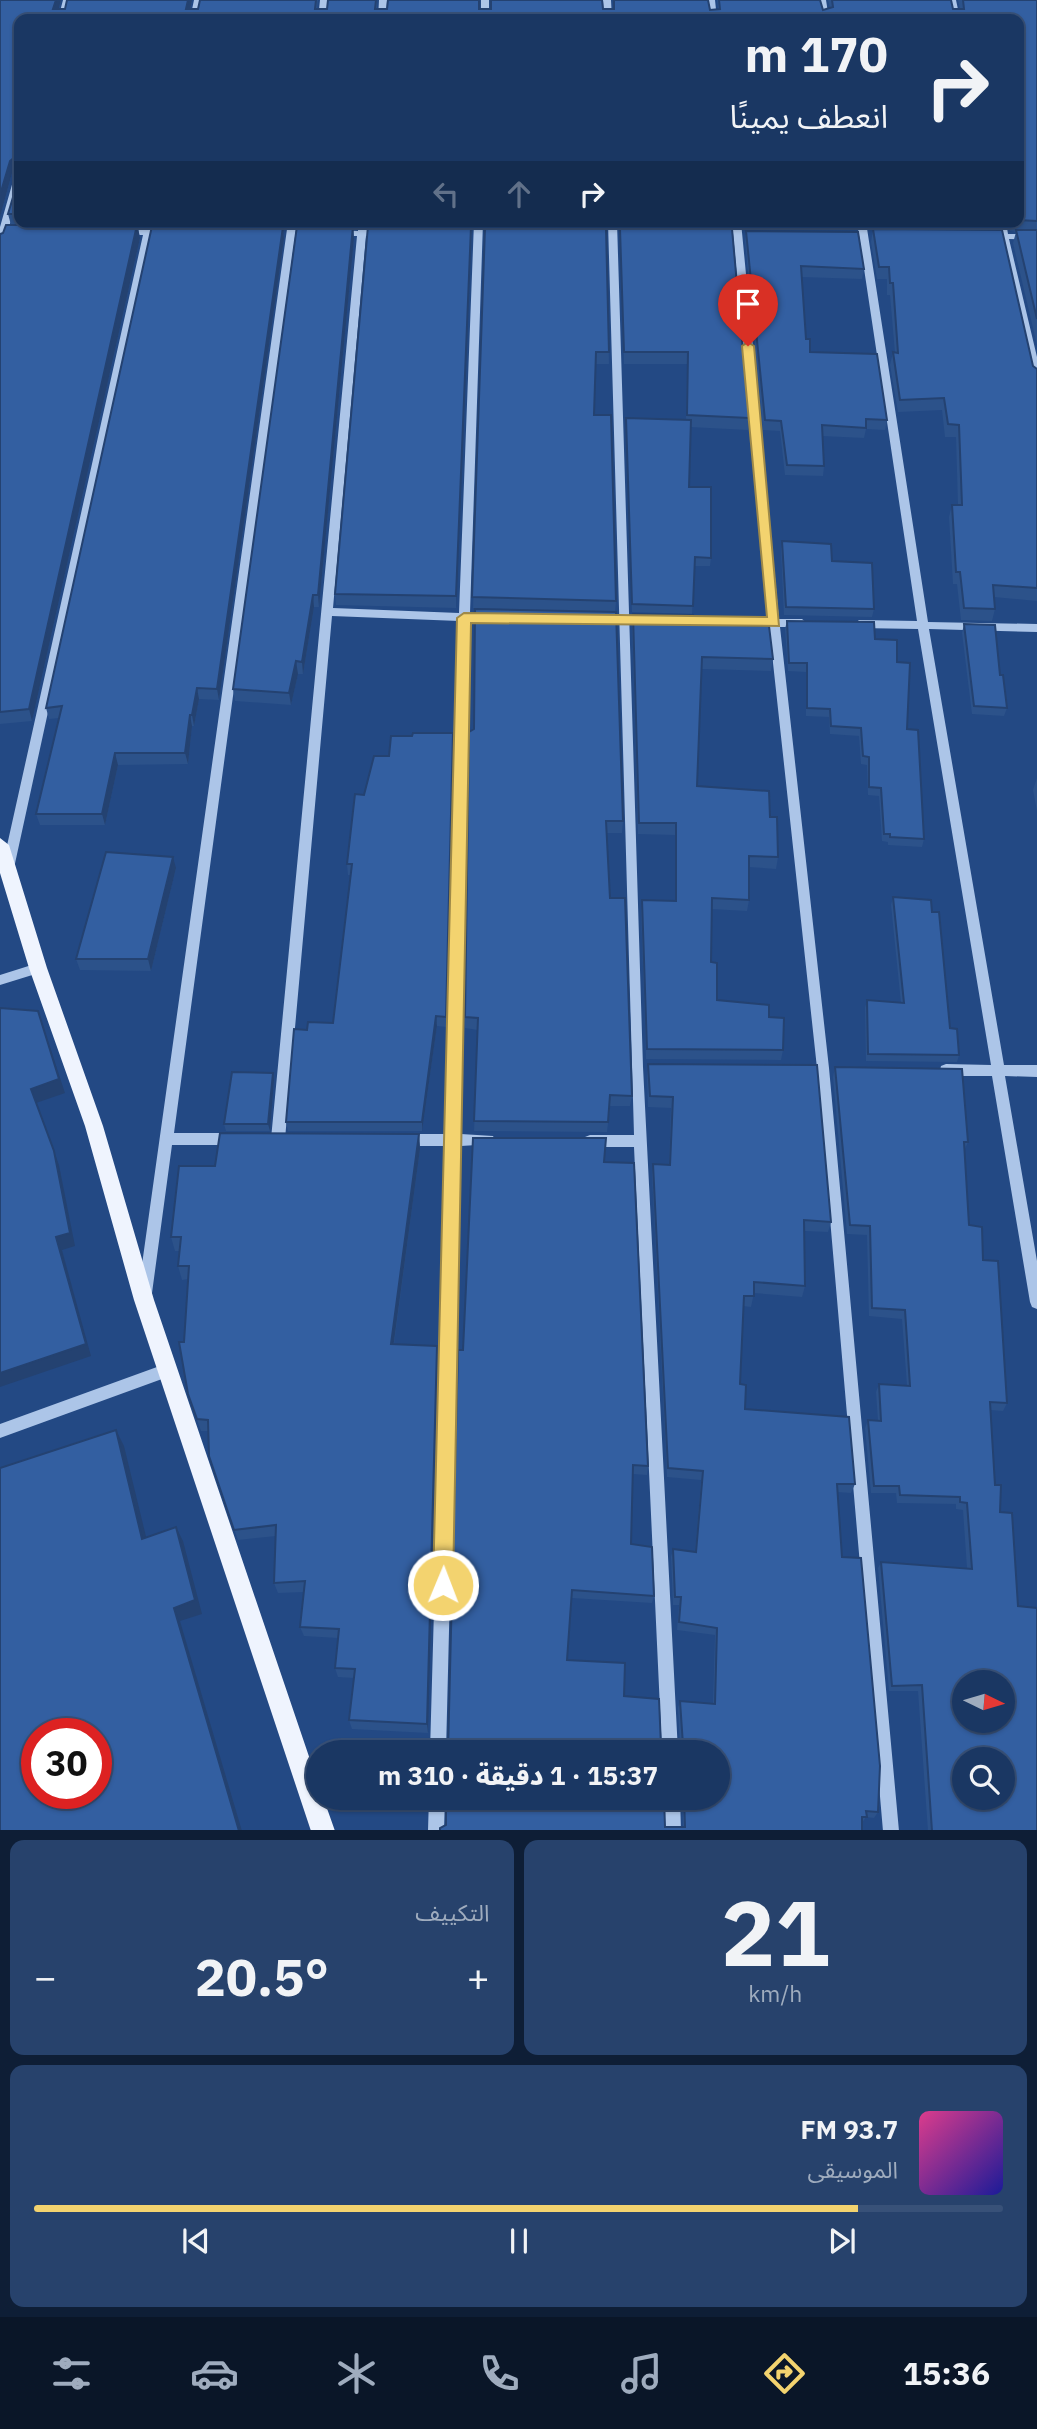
<!DOCTYPE html>
<html lang="ar">
<meta charset="utf-8">
<style>
:root{--surface:#1a3763;--page:#27426c;--text:#f1f3f6;--muted:#9facbe;--line:#385178;--accent:#f3d36f}
body{margin:0;font-family:"IBM Plex Sans","Noto Sans Arabic",sans-serif;background:var(--page);color:var(--text);direction:rtl;height:100vh;display:flex;flex-direction:column;font-size:26px;white-space:nowrap}
*{box-sizing:border-box;margin:0}
p{font-size:23px;color:var(--muted)}
.icon{flex:none;width:38px;height:38px;fill:none;stroke:currentColor;stroke-width:2;stroke-linecap:round;stroke-linejoin:round}
.map{position:relative;height:1830px;overflow:hidden;direction:ltr}
.drawer{display:flex;flex-direction:column;gap:10px;padding:10px;background:#0e1e36;flex:1}
.drawer>*{flex:none}
.hud{position:absolute;left:14px;top:14px;width:1010px;height:214px;border-radius:14px;box-shadow:0 2px 5px #0004,0 0 0 2px var(--line);direction:rtl;background:#1a3763;color:var(--text);overflow:hidden}
.needle{width:46px;rotate:95deg}
.tools{position:absolute;left:952px;top:1670px;display:grid;gap:14px}
.tools a{display:grid;place-items:center;width:63px;height:63px;border-radius:50%;background:var(--surface);box-shadow:0 2px 5px #0004,0 0 0 2px var(--line);font-size:35px}
.speed{position:absolute;left:21px;top:1718px;display:flex;gap:14px;font-size:35px;font-weight:700;text-align:center}
.speed>*{display:grid;place-content:center;width:91px;height:91px;border-radius:50%;background:var(--surface);box-shadow:0 2px 5px #0004,0 0 0 2px var(--line);line-height:1}
.speed .limit{border:10px solid #d22;background:#fff;color:#111}
.pin{position:absolute;display:grid;place-items:center;width:60px;height:60px;color:#fff;margin:-72px -30px;border-radius:50% 50% 50% 0;rotate:-45deg;box-shadow:0 0 7px #0007}
.pin .icon{rotate:45deg}
.me{position:absolute;width:77px;margin:-38px;rotate:1deg;stroke-linejoin:round;filter:drop-shadow(0 0 5px #0008)}
.turn{display:flex;align-items:center;gap:24px;height:147px;padding:0 21px;font-size:32px}
.turn .icon{width:91px;height:91px;stroke-width:2.5}
.turn b{display:block;font-size:49px;line-height:60px}
.lanes{display:flex;align-items:center;height:66px;padding:0 21px;background:#0003;justify-content:center;gap:35px;direction:ltr}
.lanes .off{opacity:.35}
.big{font-size:52px;font-weight:800;line-height:1.1}
.drawer .card{flex:1;display:flex;flex-direction:column;justify-content:center;gap:10px;min-width:0;padding:0 24px;border-radius:14px;background:var(--page)}
.drawer .dial{align-items:center;gap:0}
.dial b{font-size:91px;line-height:1}
.song{display:flex;align-items:center;gap:21px}
.cover{width:84px;height:84px;border-radius:10px;background:linear-gradient(135deg,hsl(330 70% 55%),hsl(240 70% 35%))}
.played{height:7px;border-radius:4px;background:linear-gradient(90deg,var(--accent) 85%,var(--line) 85%)}
.keys{display:flex;justify-content:space-around;direction:ltr}
.heat{display:flex;justify-content:space-between;align-items:center;font-size:38px;direction:ltr}
.drawer .tiles{flex:1;display:grid;gap:10px;grid-template-columns:1fr 1fr}
.card:last-child{grid-column:span 2}
.trip{position:absolute;left:306px;top:1740px;width:424px;height:70px;border-radius:35px;background:var(--surface);box-shadow:0 2px 5px #0004,0 0 0 2px var(--line);font-weight:800;line-height:70px;text-align:center;direction:rtl}
.tabs{display:flex;height:112px;justify-content:space-around;align-items:center;background:#0a1628;color:var(--muted)}
.tabs .icon{width:49px;height:49px}
.tabs .current{color:var(--accent)}
.tabs b{font-size:32px;color:var(--text)}
.map>svg:first-child{display:block}
.lines{fill:none;stroke-linecap:round;stroke-linejoin:round}
.minor{fill:#acc5e8;fill-rule:evenodd}
.major{fill:#eff4fe;fill-rule:evenodd}
.wall{fill:#2c528a}
.shaded-wall{fill:#244271}
.building{fill:#335fa1;stroke:#244271;stroke-width:2;fill-rule:evenodd}
.route{fill:#f3d36f;stroke:#9e8948;stroke-width:2}
</style>
<div class="map">
<svg width="1037" height="1831" viewBox="0 0 1037 1831">
<rect width="100%" height="100%" fill="#234984"/>
<g class="lines">
<path class="minor" d="M63,0H71L66,19H58Z
M194,0H202L198,19H190Z
M320,0H328L326,19H318Z
M379,0H387L386,19H378Z
M481,0H489V19H481Z
M603,0H611L612,19H604Z
M707,0H715L717,19H709Z
M818,0H826L829,19H821Z
M948,0H956L960,19H952Z
M19,171V189L5,243L0,246V227L15,174Z
M145,222H154L153,230H165L170,233L165,236L152,235L14,868L12,871H4L2,868L143,235H124L119,232L124,229L144,230Z
M288,222H297L174,1133H236L241,1135L243,1139L241,1143L236,1145H172L152,1293L150,1298L145,1299L140,1298L138,1293Z
M358,222H367V231H382L387,234L382,237L366,236L333,608L459,613L474,222H483L470,613L491,614L496,618L491,622L469,621L461,1134L493,1136L495,1140L493,1144L461,1146L446,1752H430L447,1146H405L400,1144L398,1140L400,1136L405,1134H447L459,621L332,616L285,1139L283,1143L278,1145L273,1143L271,1139L357,236H337L332,233L337,230L358,231Z
M608,222H617L643,1067L678,1752H662L634,1147H590L585,1145L583,1141L585,1137L590,1135H634Z
M732,222H741L779,619H802L807,623L802,627H780L829,1068L899,1831H883L817,1068L769,626L677,625L672,621L677,617L768,619Z
M857,222H866L928,622L1037,624V632L929,629L1004,1065H1037V1077L1005,1076L1037,1261V1309L1032,1307L1030,1302L992,1076H946L941,1074L940,1070L941,1066L946,1064L991,1065L918,629L859,628L854,624L859,620L917,621Z
M997,222H1006L1008,234H1037V240L1009,239L1037,357V381L1032,378L1000,239H988L983,236L988,233L999,234Z
M38,963L42,964L44,968L42,972L0,985V975Z
M168,1363L173,1365L175,1370L173,1375L0,1438V1424Z
M429,1797H445L444,1831H428Z
M664,1797H680L681,1831H665Z"/>
<path class="major" d="M0,838L9,845L47,968L103,1126L154,1300L318,1783V1797H323L335,1831H311L134,1300L85,1126L29,968L0,873Z"/>
</g>
<path class="wall" d="M0,0H61L59,9H65L67,0H192L190,9H198L200,0H318L317,9H327L328,0H377V9H387L388,0H479V9H491V0H602L603,9H613V0H708L710,10L718,9L717,0H820L823,10L830,8L828,0H951L953,9H960L958,0H1037V345L1013,243L1016,232L1010,231L1007,222H1018V19H19V222H143L142,227H138L140,238L32,721L0,724V234L3,233L6,225H11L8,214L19,177L18,169L12,173L0,217Z
M155,222H286L285,228H283L284,239L219,700L199,699L194,726H192L188,764L118,765L105,825H40L36,814L59,718L49,719L46,708L156,226Z
M298,222H356L355,228H353L354,239L319,607H314L303,674H298L291,705L235,701L233,689L298,226Z
M368,222H472L456,608L336,605L335,594L369,226Z
M484,222H606L609,364H596L594,415L616,601L615,612L623,821L622,833H606L610,898L632,1096L630,1106H610L607,1132L474,1131L478,1030L465,1028V1017L474,729L565,611L473,608L485,228Z
M618,222H731L730,229L749,418L748,430L690,427L689,487L711,558L710,566H695L692,614L632,612L626,418L686,420L687,364H624L620,229Z
M742,222H856L855,230H744Z
M867,222H998L996,230L1033,366L1037,369V601L994,597L995,609L992,621L961,620L957,584H953L949,517L952,505H958L956,437H945L942,410L898,412L890,365L893,352L895,353L890,295H887V279H877L871,242L873,230H869Z
M746,231L864,269L862,279L802,277L806,339L810,352L887,420L885,430L866,429L864,438L822,436L824,466L823,476L785,475L780,431L763,430L745,241Z
M782,541L832,561L874,609L872,617L784,615L781,549Z
M633,614L692,624L773,659L771,671L702,669L697,786L770,817L778,857L776,869L749,867V900L747,911L711,909V962L717,1000L769,1017L783,1050L781,1060L646,1059L641,911L642,900L675,901V835L638,834L632,626Z
M787,621L875,639L897,662L924,839L922,847L888,845V842L882,841L879,796L868,795L867,765L861,764L859,736L830,734L829,717L806,716V672L788,671L785,629Z
M964,624L1000,675L1007,708L1004,716L972,714L962,633Z
M453,733L447,1027L437,1026L422,1131H288L286,1122L307,1030L333,1023L351,875H348L347,864L364,795L389,756L412,736Z
M1037,778V811L1033,790Z
M176,868L151,971L80,970L76,959Z
M893,897L950,1028L959,1055L957,1062L866,1061L865,1008L867,1000L901,1003L891,905Z
M648,1064L817,1065L831,1222L828,1232L805,1231V1286L802,1297L754,1293L751,1307L743,1306L740,1384L746,1385L745,1409L849,1417L855,1484L851,1493L837,1492L842,1557L861,1558L880,1766L878,1812L874,1818L866,1817L862,1823V1831H440V1828L446,1825V1797H664L665,1827H683L682,1797H718V1752H448L458,1350H463L473,1138H606L604,1162L634,1163L648,1466L647,1475L633,1474L631,1544L652,1547L654,1596L652,1603L572,1598L567,1660L625,1663L624,1696L659,1699L661,1746L680,1748L678,1708L680,1701L713,1704L715,1635L677,1630L679,1605H673L671,1557L673,1549L695,1552L701,1480L667,1477L652,1175L653,1164L669,1165L671,1108L648,1107L647,1076Z
M835,1067L968,1142L964,1151L969,1225L983,1260L1007,1403L1003,1411L990,1410L995,1485L1018,1606L1037,1831H928L918,1691H889L878,1568L881,1562L967,1568L963,1510L956,1509V1504L897,1503L896,1493H871L865,1428L868,1420L878,1421L876,1392L879,1384L907,1385L902,1319L869,1316L867,1235L847,1234L833,1077Z
M273,1073L274,1080L270,1131H226L224,1124Z
M419,1134L420,1149L394,1344L437,1346L438,1359L428,1733L352,1729L349,1720L354,1678L338,1677L335,1668L338,1638L304,1636L300,1627L304,1592L278,1593L274,1583L276,1536L238,1540L209,1456L208,1431H201L188,1394L184,1342L188,1279L182,1280L178,1266L179,1251H175L171,1237L215,1166Z"/>
<path class="shaded-wall" d="M56,0H61L56,19L53,9Z
M188,0H192L188,19L186,9Z
M16,156L19,168L12,173L0,217V195L10,161Z
M137,225L140,238L32,721L29,709Z
M353,226L354,239L319,607L318,595Z
M283,227L284,239L219,700L217,689Z
M471,227V240L456,608V596Z
M313,595L314,607L303,674L302,662Z
M296,661L298,674L291,705L289,693Z
M197,688L199,699L194,726L192,715Z
M190,715L192,726L188,764L185,753Z
M453,733V744L447,1027L446,1017Z
M115,753L118,765L105,825L102,814Z
M173,857L176,868L151,971L148,959Z
M38,1011L65,1093L36,1103L59,1165L75,1246L62,1250L91,1356L0,1387V1373L56,1237L31,1089Z
M436,1016L437,1026L422,1131V1122Z
M273,1073L274,1080L270,1131L268,1124Z
M419,1134L420,1149L392,1356L391,1344Z
M437,1346L438,1359L428,1733L427,1724Z
M116,1430L124,1446L150,1553L142,1539Z
M176,1527L183,1541L202,1614L180,1621L242,1831H239L174,1608Z"/>
<path class="building" d="M0,0H56L53,9H65L67,0H188L186,9H198L200,0H316L315,9H327L328,0H376L375,9H387L388,0H479V9H491V0H602L603,9H614V0H708L710,10L720,9L719,0H820L823,10L833,7L832,0H951L953,9H964L963,0H1037V221L1018,220V19H19V214H8L19,177L16,156L10,161L0,195Z
M6,225H137L29,709L0,712V234L3,233Z
M152,226L283,227L217,689L197,688L192,715H190L185,753H115L102,814H36L62,706L46,708Z
M297,226H353L318,595H313L302,662L296,661L289,693L233,689Z
M368,226L471,227L456,596L335,594Z
M485,228L606,229L609,352H596L594,415H611L616,601L472,597Z
M620,229H732L749,418L687,415L688,352H624Z
M873,229L1002,230L1033,366L1037,369V588L993,585L995,609L964,608L960,572H956L952,505H962L959,425L948,424L944,398L900,400L893,352L898,353L893,283H890L889,267H879Z
M1016,230H1037V319Z
M746,231L858,232L864,269L801,266L806,339H810V352L877,354L887,420L866,419V428L822,425L824,466L787,465L781,421L765,420Z
M626,418L691,420L689,487H711V558L695,557L693,606L632,604Z
M782,541L831,544L832,561L872,563L874,609L786,607Z
M475,609L616,612L623,821H606L610,898H625L632,1096L610,1095L608,1122L474,1121L478,1018L465,1017L469,732L474,729Z
M633,614L693,615L692,624L769,626L773,659L702,657L697,786L769,791L770,817H777L778,857L749,856V900L712,898L711,962L717,963V1000L769,1005V1017L784,1018L783,1050L647,1049L642,900L676,901V823H639Z
M787,621L874,622L875,639L897,640V662L910,663L907,729L918,730L924,839L890,837V834H884L881,788L869,787V757L863,756L861,728L831,726L830,709L807,708V663H789Z
M964,624L995,625L1000,675H1003L1007,708L974,706Z
M413,733H453L446,1017L436,1016L422,1122H286L294,1029L307,1030L308,1022L333,1023L352,864H347L355,794L364,795L374,756H389L391,736H412Z
M106,852L173,857L148,959H76Z
M893,897L931,900L932,912H939L950,1028L957,1029L959,1055L868,1054L867,1000L904,1003Z
M0,1008L38,1011L59,1079L31,1089L54,1151L70,1233L56,1237L86,1344L0,1373Z
M648,1064L817,1065L831,1222L804,1220L805,1286L754,1282V1296H744L740,1384L746,1385L745,1409L849,1417L855,1484H837L842,1557L861,1558L880,1766L878,1812L866,1811L867,1817H862V1831H440V1828L446,1825V1797H664L665,1827H685L684,1797H718V1752H448L458,1350H463L473,1138H606L604,1162L634,1163L648,1466L633,1465L631,1544L652,1547L654,1596L572,1590L567,1660L625,1663L624,1696L659,1699L661,1746L680,1748L683,1745L680,1701L715,1704L717,1628L679,1622L681,1597H675L673,1549L696,1552L703,1471L668,1468L653,1164L670,1165L673,1097L650,1096Z
M835,1067L962,1069L968,1142H964L969,1225L982,1227L983,1260L998,1261L1007,1403L990,1402L995,1485H1001L1000,1512L1012,1513L1018,1606L1037,1608V1831H932L922,1685L892,1686L881,1562L972,1569L967,1503L960,1502V1497L900,1495L899,1486H874L868,1420L881,1421L879,1384L910,1386L905,1310L872,1308L870,1226L850,1225ZM964,1682H1003V1720H964ZM964,1759H1003V1797H964Z
M232,1072L273,1073L268,1124H224Z
M220,1133L419,1134L391,1344L437,1346L427,1724L349,1720L355,1669L335,1668L339,1629L300,1627L305,1581L274,1583L276,1525L234,1530L209,1456L208,1420L197,1419L188,1394L179,1342H184L189,1266H178L181,1237H171L179,1166H215Z
M116,1430L142,1539L176,1527L195,1600L174,1608L239,1831H0V1468ZM37,1734H96V1794H37Z"/>
<path class="route" d="M748,342L754,346L779,626L471,623L453,1585L450,1592L443,1595L436,1592L433,1585L457,618L464,613L767,617L742,346Z"/>
</svg>
<div class="tools">
<a><svg class="needle" viewBox="-14 -14 28 28"><path d="M0-13l5 13h-10z" fill="#e53935"/><path d="M0 13l5-13h-10z" fill="#9facbe"/></svg></a>
<a><svg class="icon" aria-label="search" viewBox="0 0 24 24"><circle cx="10" cy="10" r="6"/><path d="M15 15l6 6"/></svg></a>
</div>
<div class="speed"><div class="limit">30</div></div>
<div class="pin" style="left:748px;top:346px;background:#d93025"><svg class="icon" aria-label="arrive" viewBox="0 0 24 24"><path d="M6 21V4h12l-3 4 3 4H6"/></svg></div>
<svg class="me" style="left:443px;top:1585px" viewBox="-20 -20 40 40"><circle r="17" fill="#f3d36f" stroke="#fff" stroke-width="3"/><path d="M0-11L8 9 0 5-8 9z" fill="#fff"/></svg>
<div class="trip">15:37 · 1 دقيقة · 310 m</div>
<div class="hud">
<div class="turn"><svg class="icon" aria-label="right" viewBox="0 0 24 24"><path d="M7 20v-9h11M14 6l5 5-5 5"/></svg><div><b>170 m</b>انعطف يمينًا</div></div>
<div class="lanes"><svg class="icon off" aria-label="left" viewBox="0 0 24 24"><path d="M17 20v-9H6M10 6l-5 5 5 5"/></svg><svg class="icon off" aria-label="ahead" viewBox="0 0 24 24"><path d="M12 20V5M6 11l6-6 6 6"/></svg><svg class="icon" aria-label="right" viewBox="0 0 24 24"><path d="M7 20v-9h11M14 6l5 5-5 5"/></svg></div>
</div>
</div>
<section class="drawer">
<div class="tiles">
<div class="card dial"><b>21</b><p>km/h</p></div>
<div class="card"><p>التكييف</p>
<div class="heat"><a>−</a><b class="big">20.5°</b><a>+</a></div>
</div>
<div class="card">
<div class="song"><i class="cover"></i><div><b>93.7 FM</b><p>الموسيقى</p></div></div>
<div class="played"></div>
<div class="keys"><svg class="icon" aria-label="previous" viewBox="0 0 24 24"><path d="M18 5L8 12l10 7zM5 5v14"/></svg><svg class="icon" aria-label="pause" viewBox="0 0 24 24"><path d="M8 5v14M16 5v14"/></svg><svg class="icon" aria-label="next" viewBox="0 0 24 24"><path d="M6 5l10 7-10 7zM19 5v14"/></svg></div>
</div>
</div>
</section>
<nav class="tabs">
<b>15:36</b>
<svg class="icon current" aria-label="directions" viewBox="0 0 24 24"><path d="M12 3l9 9-9 9-9-9zM9 14v-3h6M13 9l2 2-2 2"/></svg>
<svg class="icon" aria-label="music" viewBox="0 0 24 24"><path d="M9 18V5l10-2v13"/><circle cx="6" cy="18" r="3"/><circle cx="16" cy="16" r="3"/></svg>
<svg class="icon" aria-label="phone" viewBox="0 0 24 24"><path d="M5 4h4l2 5-3 2q2 4 5 5l2-3 5 2v4C11 20 4 13 5 4z"/></svg>
<svg class="icon" aria-label="climate" viewBox="0 0 24 24"><path d="M12 3v18M4 7l16 10M4 17L20 7"/></svg>
<svg class="icon" aria-label="car" viewBox="0 0 24 24"><path d="M5 17H2v-5l4-1 3-4h7l3 4 3 1v5h-3M9 17h6M6 11h13"/><circle cx="7" cy="17" r="2"/><circle cx="17" cy="17" r="2"/></svg>
<svg class="icon" aria-label="filters" viewBox="0 0 24 24"><path d="M4 7h16M4 17h16"/><circle cx="9" cy="7" r="2"/><circle cx="15" cy="17" r="2"/></svg>
</nav>
